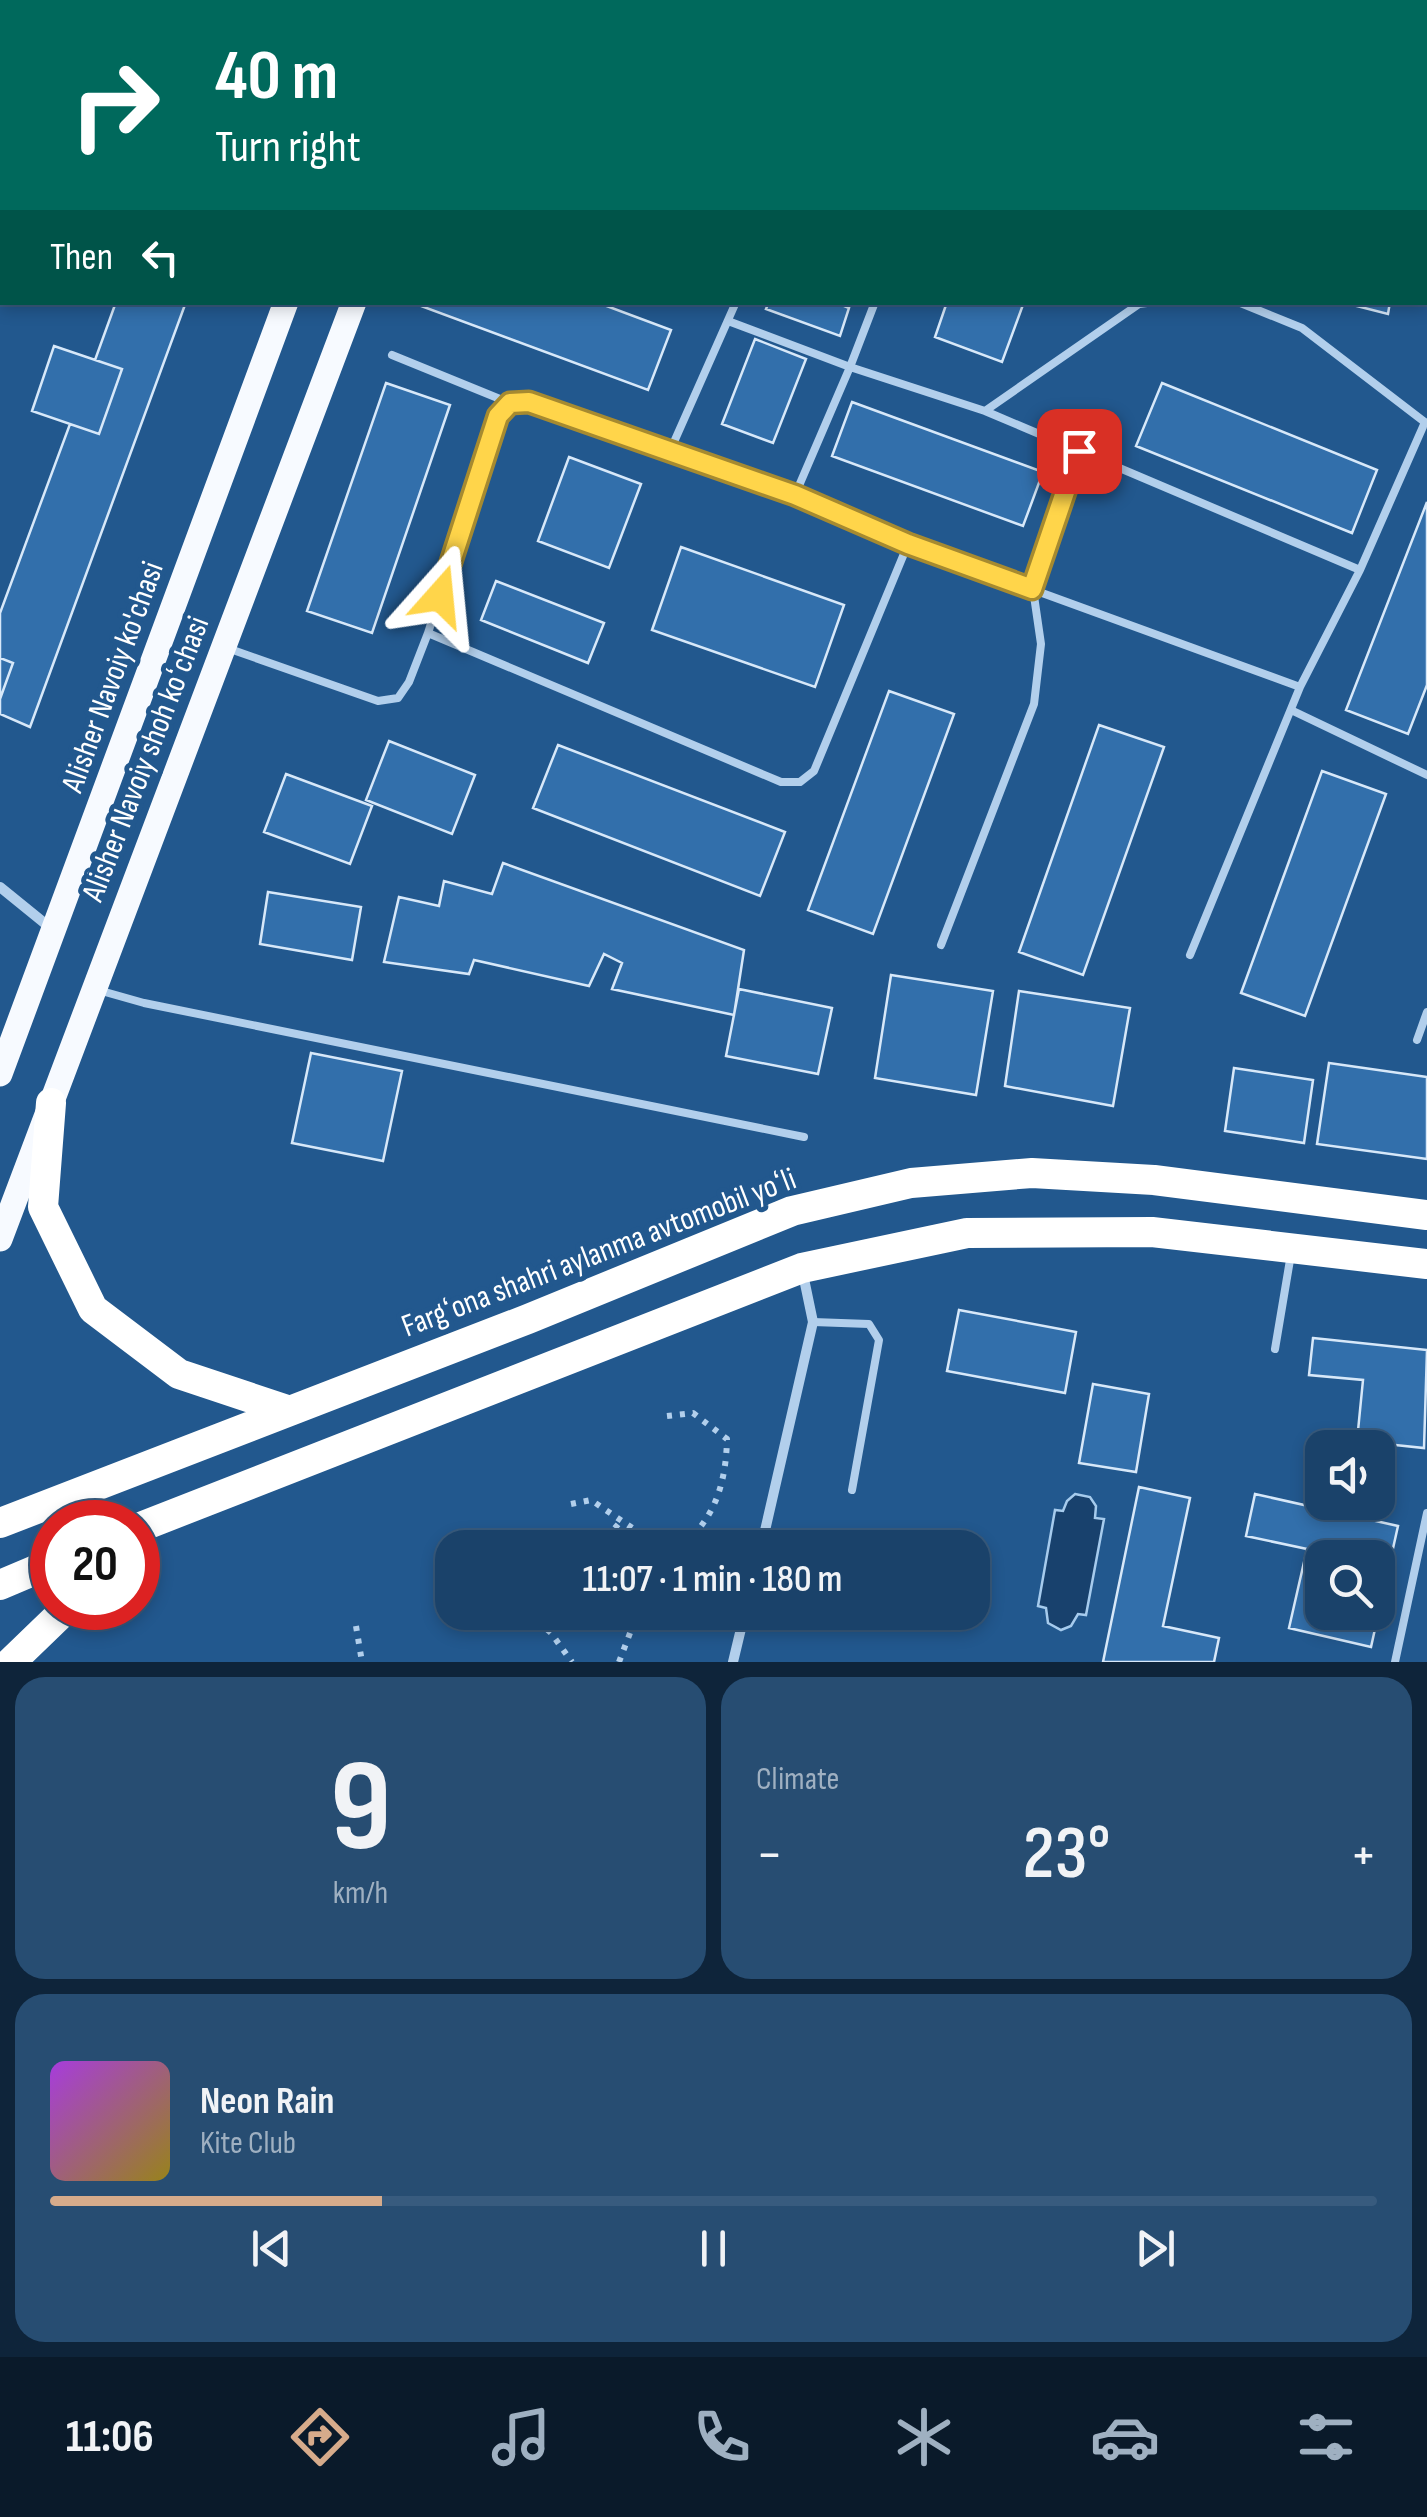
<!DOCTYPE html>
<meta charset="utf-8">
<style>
:root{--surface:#1a426a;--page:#274d72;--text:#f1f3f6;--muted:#9fb0c1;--line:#385b7e;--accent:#d6ab8b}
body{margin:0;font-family:"Sofia Sans Condensed",sans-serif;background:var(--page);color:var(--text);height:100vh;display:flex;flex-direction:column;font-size:38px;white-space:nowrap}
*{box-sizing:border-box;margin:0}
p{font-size:32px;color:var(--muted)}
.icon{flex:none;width:55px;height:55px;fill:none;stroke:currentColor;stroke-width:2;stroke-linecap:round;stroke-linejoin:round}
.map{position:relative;height:1662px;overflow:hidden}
.panel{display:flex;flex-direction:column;gap:15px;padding:15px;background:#0e243a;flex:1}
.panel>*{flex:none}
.guide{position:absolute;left:0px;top:0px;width:1428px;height:305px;box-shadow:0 5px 15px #0003,0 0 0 2px var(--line);background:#00695c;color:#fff;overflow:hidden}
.buttons{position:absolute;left:1305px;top:1430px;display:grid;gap:20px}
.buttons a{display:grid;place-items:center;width:90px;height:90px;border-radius:20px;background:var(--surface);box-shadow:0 5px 15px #0003,0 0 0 2px var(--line);font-size:50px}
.speed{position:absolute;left:30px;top:1500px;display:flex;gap:20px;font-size:50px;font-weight:700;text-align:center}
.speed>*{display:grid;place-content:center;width:130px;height:130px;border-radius:50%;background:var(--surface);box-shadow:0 5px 15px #0003,0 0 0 2px var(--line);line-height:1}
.speed .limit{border:15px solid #d22;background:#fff;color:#111}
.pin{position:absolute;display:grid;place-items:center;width:85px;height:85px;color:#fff;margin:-42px;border-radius:20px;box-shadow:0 5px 15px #0006}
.me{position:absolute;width:110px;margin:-55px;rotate:18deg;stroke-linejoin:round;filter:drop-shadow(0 0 8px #0008)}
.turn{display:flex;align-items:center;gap:35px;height:210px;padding:0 50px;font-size:45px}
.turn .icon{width:130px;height:130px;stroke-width:2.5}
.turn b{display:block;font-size:70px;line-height:85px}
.then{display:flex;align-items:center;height:95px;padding:0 50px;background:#0003;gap:20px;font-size:38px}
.big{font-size:75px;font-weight:600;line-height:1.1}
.panel .card{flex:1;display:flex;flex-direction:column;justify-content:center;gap:15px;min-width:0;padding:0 35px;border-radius:30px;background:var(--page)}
.panel .dial{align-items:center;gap:0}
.dial b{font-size:130px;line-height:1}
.song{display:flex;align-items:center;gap:30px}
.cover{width:120px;height:120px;border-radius:15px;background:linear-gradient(135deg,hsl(280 70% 55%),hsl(50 70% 35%))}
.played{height:10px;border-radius:5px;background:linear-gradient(90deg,var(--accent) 25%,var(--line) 25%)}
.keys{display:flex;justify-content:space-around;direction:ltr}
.heat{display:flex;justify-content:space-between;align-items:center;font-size:55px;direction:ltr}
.panel .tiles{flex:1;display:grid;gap:15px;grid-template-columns:1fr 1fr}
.card:last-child{grid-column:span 2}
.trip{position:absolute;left:435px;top:1530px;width:555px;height:100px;border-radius:30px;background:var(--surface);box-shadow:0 5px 15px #0003,0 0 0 2px var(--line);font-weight:600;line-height:100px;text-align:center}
.tabs{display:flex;height:160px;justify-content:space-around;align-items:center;background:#0a1a2a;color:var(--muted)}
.tabs .icon{width:70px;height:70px}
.tabs .current{color:var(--accent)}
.tabs b{font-size:45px;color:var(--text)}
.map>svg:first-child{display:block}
.water{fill:#18416d;stroke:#a6cbed;stroke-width:2.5}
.building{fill:#326fab;stroke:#d7e8f9;stroke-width:2.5;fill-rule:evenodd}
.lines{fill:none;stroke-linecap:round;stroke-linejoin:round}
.path{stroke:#b2cfec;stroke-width:6;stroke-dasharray:5 8;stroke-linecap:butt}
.lane{stroke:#b2cfec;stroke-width:8}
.street{stroke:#b2cfec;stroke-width:10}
.primary{stroke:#f7faff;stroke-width:25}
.highway{stroke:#fff;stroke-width:30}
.route-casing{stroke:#a68a30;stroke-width:25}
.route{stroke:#ffd54a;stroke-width:18}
.labels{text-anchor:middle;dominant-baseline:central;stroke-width:10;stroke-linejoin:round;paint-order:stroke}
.street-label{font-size:32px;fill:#fff;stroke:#22588e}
</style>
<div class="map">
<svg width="1427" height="1662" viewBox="0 0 1427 1662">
<rect width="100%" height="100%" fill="#22588e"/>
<path class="water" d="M1075,1494L1090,1497L1096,1506L1095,1518L1104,1519L1086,1615L1078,1614L1071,1626L1061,1630L1048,1623L1046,1608L1038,1606L1055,1510L1063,1511L1067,1501Z"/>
<path class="building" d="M116,302H186L30,727L0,714V699L13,663L0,658V613L70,424L99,434L122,369L95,360Z
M422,302H596L671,330L648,390L421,306Z
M769,302H835L849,308L840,336L766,309Z
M947,302H1024L1002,362L935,337Z
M1341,302H1390L1388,314Z
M755,339L806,359L773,443L722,424Z
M54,346L122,369L99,434L32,411Z
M386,383L450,405L372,633L307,611Z
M1162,383L1377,470L1352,533L1136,446Z
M852,402L1043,472L1023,526L832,456Z
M569,457L641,484L609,568L538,541Z
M1427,502V685L1408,734L1346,710Z
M681,547L844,605L815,687L652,630Z
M496,581L604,623L588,663L481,620Z
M0,658L13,663L0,699Z
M889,691L954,714L873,934L808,910Z
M1099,725L1164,747L1083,975L1019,952Z
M389,741L475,775L452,834L366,800Z
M558,745L785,832L760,896L533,808Z
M1322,771L1386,794L1305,1016L1241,993Z
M286,774L372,806L350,864L264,832Z
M503,863L744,950L734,1015L612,989L622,963L604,954L589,986L474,960L469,974L384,962L399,897L439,906L444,881L492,894Z
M268,892L361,907L352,960L260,944Z
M891,975L993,991L976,1095L875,1078Z
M739,989L832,1008L818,1074L726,1056Z
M1019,991L1130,1008L1113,1106L1005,1086Z
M311,1053L402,1071L383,1161L292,1143Z
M1329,1063L1427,1077V1159L1317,1144Z
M1234,1068L1313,1080L1304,1143L1225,1131Z
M959,1310L1076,1332L1065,1393L947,1371Z
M1313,1338L1427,1350L1424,1448L1357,1441L1363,1380L1309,1375Z
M1093,1384L1149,1394L1136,1472L1079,1463Z
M1139,1487L1190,1498L1163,1626L1219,1638L1214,1662H1103Z
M1255,1494L1398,1526L1371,1647L1289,1628L1307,1549L1246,1536ZM1322,1558H1378V1612H1322Z"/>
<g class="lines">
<path class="path" d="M667,1416L693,1413L727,1439C726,1483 715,1520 679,1548
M571,1504L591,1500L662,1548
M598,1548L620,1522
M528,1612L551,1633L572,1662
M356,1626L362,1662
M619,1662L638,1612"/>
<path class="lane" d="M271,0L281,2
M770,0L777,2
M1100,0L1106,2
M93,2L94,0
M865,2L866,0
M1288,2L1289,0
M0,246L2,240
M1155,302L1139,304L985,411L1360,570L1425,422
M1238,302L1302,328L1426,423
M728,321L850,367L875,302
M392,355L510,403
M985,411L850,367L795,495L908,544L1300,687
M670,451L736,302
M428,633L498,416L510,403L529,402L795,495
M230,649L378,701L398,698L409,682L428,633L781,782H800L814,771L908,544
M1291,710L1427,775
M941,945L1034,704L1041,644L1033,589L1079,451
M1190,955L1300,687L1360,570
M98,990L144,1003L804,1137
M1417,1040L1427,1012
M813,1322L869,1324L879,1340L852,1490
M1275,1349L1291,1254
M1395,1662L1427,1513"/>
<path class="street" d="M0,887L53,930
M761,1548L813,1322L803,1274
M733,1662L745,1612"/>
<path class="primary" d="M397,2L398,0
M468,2L469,0
M0,1074L286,302
M0,1239L354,302"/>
<path class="highway" d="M51,1103L43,1207L93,1309L179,1374L290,1411
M0,1523L528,1319L792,1211L911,1183L1032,1173L1154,1180L1427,1215
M138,1528L802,1268L967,1233L1152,1232L1427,1264
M0,1585L52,1563
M11,1662L67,1608"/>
</g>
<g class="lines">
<defs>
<path id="route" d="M440,596L498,416L510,403L529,402L795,495L908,544L1032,589L1079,451"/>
</defs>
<use href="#route" class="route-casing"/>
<use href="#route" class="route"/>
</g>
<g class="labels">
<g class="street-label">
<text transform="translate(113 677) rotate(-70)">Alisher Navoiy ko'chasi</text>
<text transform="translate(146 759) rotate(-69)">Alisher Navoiy shoh koʻchasi</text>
<text transform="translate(599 1253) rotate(-21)">Fargʻona shahri aylanma avtomobil yoʻli</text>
</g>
</g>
</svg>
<div class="buttons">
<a><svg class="icon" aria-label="sound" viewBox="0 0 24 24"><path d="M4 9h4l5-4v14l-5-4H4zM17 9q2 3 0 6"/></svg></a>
<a><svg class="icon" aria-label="search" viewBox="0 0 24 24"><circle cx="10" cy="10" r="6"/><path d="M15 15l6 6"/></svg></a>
</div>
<div class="speed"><div class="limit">20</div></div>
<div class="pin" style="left:1079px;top:451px;background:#d93025"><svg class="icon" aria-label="arrive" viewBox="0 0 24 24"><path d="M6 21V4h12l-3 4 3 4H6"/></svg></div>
<svg class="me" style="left:440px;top:596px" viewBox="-20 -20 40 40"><path d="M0-17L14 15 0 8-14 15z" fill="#ffd54a" stroke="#fff" stroke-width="4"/></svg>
<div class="trip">11:07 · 1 min · 180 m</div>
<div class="guide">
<div class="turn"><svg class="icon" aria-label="right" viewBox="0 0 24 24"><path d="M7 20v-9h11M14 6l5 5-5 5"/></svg><div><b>40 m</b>Turn right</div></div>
<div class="then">Then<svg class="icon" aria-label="left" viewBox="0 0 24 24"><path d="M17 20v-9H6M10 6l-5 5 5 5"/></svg></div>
</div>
</div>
<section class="panel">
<div class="tiles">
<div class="card dial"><b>9</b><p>km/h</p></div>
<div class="card"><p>Climate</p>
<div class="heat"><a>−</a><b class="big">23°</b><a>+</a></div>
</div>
<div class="card">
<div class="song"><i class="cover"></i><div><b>Neon Rain</b><p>Kite Club</p></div></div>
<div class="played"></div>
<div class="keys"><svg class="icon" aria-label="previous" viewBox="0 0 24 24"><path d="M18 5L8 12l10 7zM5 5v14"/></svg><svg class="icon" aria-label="pause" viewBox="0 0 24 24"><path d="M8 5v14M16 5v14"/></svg><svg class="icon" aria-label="next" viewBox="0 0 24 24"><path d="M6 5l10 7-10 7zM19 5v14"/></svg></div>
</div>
</div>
</section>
<nav class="tabs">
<b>11:06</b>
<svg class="icon current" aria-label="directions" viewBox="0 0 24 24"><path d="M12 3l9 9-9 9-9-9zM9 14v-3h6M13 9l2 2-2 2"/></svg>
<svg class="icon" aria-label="music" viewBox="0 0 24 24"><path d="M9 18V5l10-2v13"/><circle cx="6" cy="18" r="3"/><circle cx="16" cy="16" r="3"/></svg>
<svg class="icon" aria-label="phone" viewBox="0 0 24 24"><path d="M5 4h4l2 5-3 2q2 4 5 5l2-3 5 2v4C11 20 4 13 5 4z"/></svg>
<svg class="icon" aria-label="climate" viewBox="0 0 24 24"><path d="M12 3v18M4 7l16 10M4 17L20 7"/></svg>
<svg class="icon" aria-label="car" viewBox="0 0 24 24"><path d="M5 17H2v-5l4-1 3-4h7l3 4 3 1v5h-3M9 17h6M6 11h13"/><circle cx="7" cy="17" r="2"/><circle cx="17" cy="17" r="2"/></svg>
<svg class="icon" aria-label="filters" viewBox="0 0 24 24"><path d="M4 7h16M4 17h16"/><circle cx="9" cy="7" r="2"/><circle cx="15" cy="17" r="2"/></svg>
</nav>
